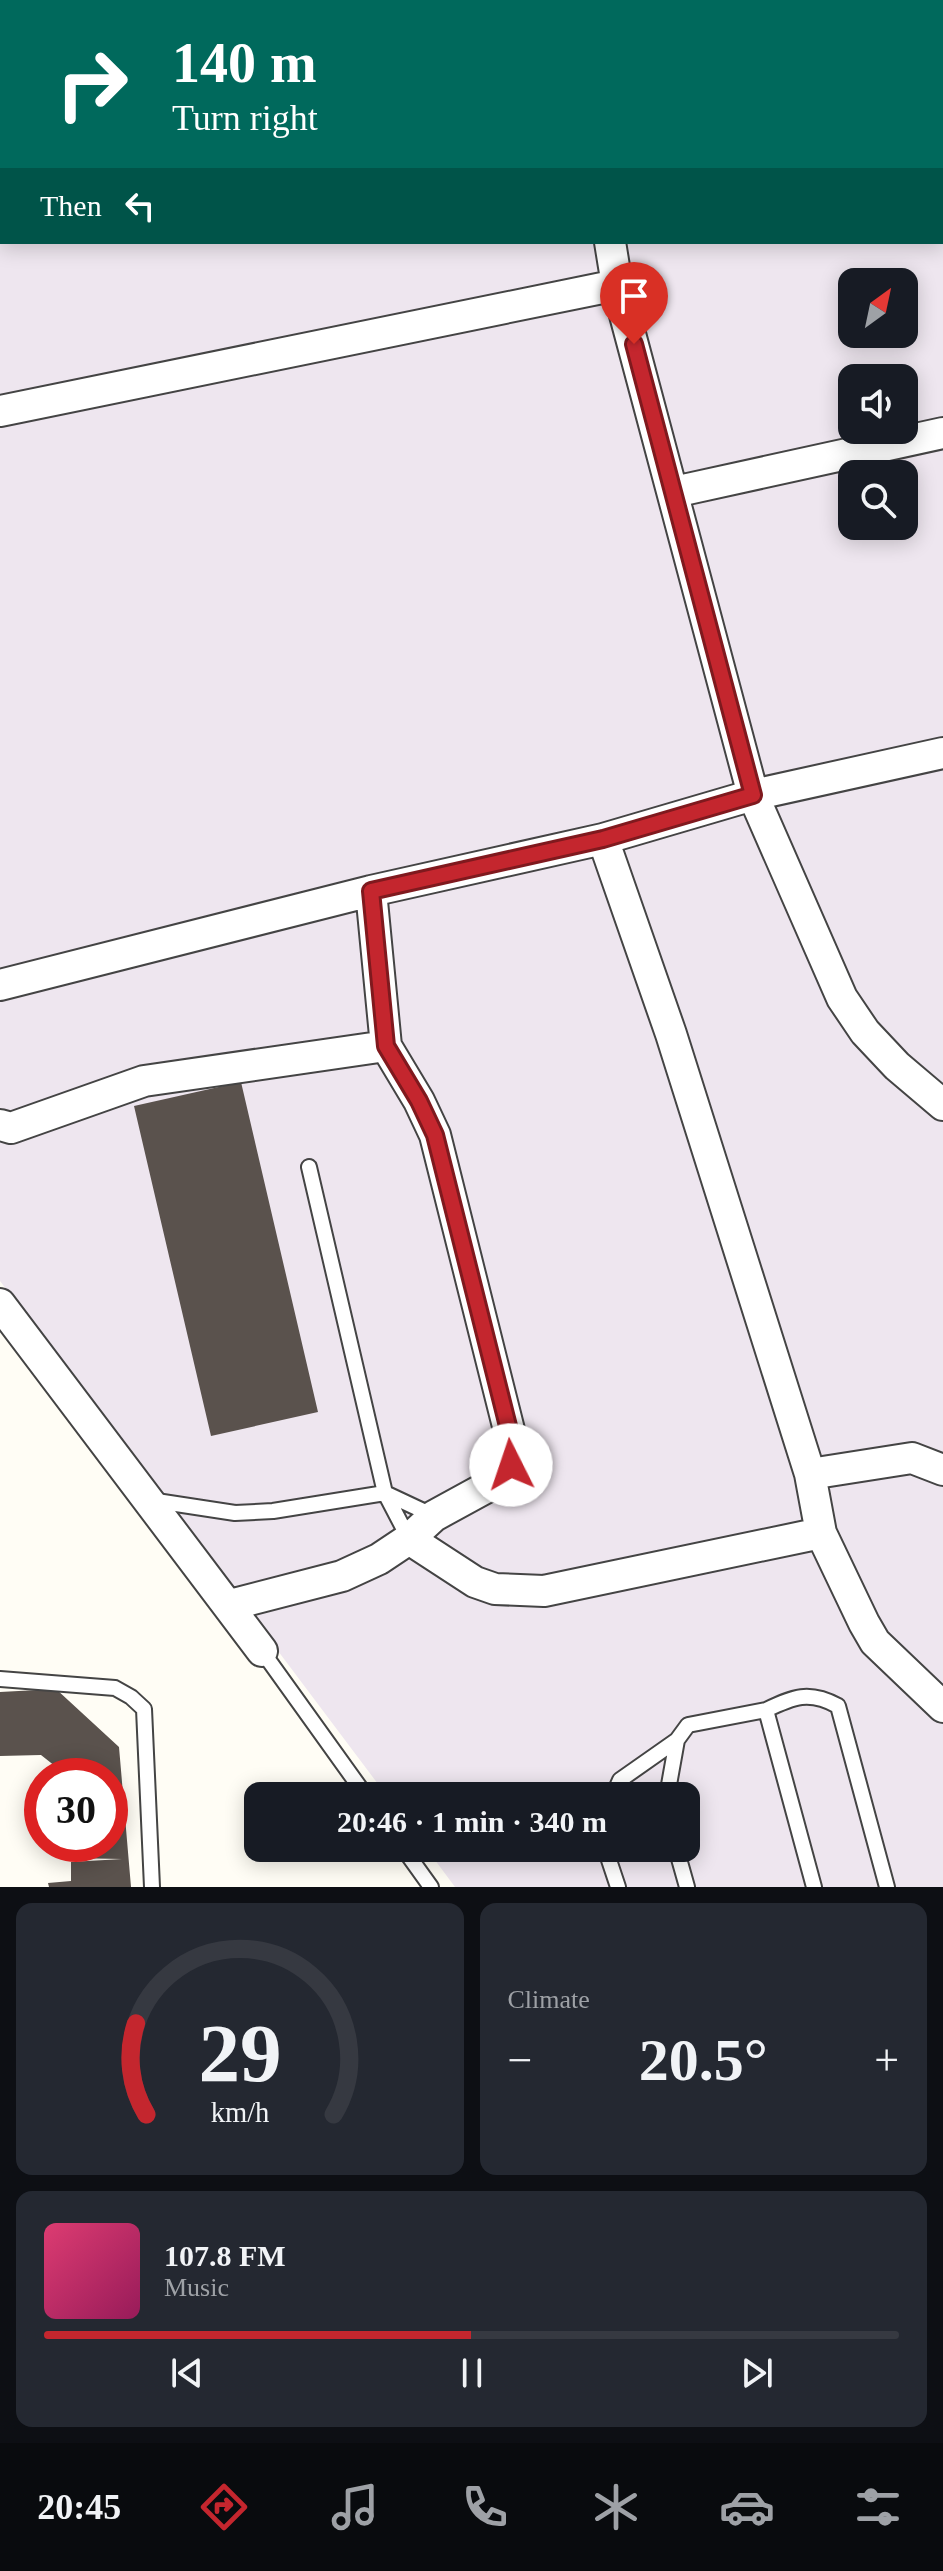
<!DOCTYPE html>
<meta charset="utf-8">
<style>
:root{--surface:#171b24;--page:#242831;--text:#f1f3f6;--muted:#9ea1a6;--line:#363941;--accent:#c4262e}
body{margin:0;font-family:"Times New Roman",serif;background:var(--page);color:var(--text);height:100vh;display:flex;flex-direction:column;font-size:30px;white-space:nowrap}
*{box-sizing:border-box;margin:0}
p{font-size:26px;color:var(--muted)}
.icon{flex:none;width:44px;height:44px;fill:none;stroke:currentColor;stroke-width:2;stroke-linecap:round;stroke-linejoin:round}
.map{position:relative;height:1887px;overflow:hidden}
.details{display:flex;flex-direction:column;gap:16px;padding:16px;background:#0d0f14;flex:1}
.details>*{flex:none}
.guide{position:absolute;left:0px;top:0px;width:944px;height:244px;box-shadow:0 4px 20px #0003;background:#00695c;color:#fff;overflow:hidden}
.needle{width:52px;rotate:33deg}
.controls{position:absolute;left:838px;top:268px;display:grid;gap:16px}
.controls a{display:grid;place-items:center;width:80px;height:80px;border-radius:16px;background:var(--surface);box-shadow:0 4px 20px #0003;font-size:40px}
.speed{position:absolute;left:24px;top:1758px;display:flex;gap:16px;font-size:40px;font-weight:700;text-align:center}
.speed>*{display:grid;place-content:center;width:104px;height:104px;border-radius:50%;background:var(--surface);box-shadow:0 4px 20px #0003;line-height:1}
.speed .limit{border:12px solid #d22;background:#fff;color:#111}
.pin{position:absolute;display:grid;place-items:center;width:68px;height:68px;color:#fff;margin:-82px -34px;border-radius:50% 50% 50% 0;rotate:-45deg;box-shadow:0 0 8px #0007}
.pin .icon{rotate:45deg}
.me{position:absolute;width:88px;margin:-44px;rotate:356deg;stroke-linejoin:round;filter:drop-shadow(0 0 6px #0008)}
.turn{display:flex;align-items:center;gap:28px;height:168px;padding:0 40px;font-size:36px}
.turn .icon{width:104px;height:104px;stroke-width:2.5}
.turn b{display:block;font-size:56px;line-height:68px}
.then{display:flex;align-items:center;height:76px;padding:0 40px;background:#0003;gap:16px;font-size:30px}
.big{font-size:60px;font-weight:700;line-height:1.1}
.details .widget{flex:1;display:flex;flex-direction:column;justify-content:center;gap:12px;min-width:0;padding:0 28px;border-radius:16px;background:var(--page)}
.details .dial{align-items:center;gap:0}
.dial svg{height:208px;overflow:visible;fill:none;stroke:var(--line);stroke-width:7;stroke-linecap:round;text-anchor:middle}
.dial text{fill:var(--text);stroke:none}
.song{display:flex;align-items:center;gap:24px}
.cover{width:96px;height:96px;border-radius:12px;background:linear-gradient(135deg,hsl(340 70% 55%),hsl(330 70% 35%))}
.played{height:8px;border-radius:4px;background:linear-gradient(90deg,var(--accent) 50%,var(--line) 50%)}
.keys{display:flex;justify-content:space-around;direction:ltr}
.heat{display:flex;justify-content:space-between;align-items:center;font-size:44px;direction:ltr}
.details .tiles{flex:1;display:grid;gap:16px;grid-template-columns:1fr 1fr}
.widget:last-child{grid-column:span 2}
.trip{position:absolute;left:244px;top:1782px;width:456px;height:80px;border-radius:16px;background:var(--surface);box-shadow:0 4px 20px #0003;font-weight:700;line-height:80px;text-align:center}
.tab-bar{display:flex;height:128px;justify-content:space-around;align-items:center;background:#090b0e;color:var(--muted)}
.tab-bar .icon{width:56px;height:56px}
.tab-bar .current{color:var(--accent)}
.tab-bar b{font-size:36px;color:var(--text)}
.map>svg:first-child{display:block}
.industrial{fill:#eee6ef;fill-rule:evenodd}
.building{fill:#5a524d}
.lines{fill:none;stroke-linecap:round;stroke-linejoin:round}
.lane-casing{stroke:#444;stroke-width:18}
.street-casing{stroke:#444;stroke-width:34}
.lane{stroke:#fff;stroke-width:14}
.street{stroke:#fff;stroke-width:30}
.route-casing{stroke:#7f191e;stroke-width:20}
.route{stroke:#c4262e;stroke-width:14}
</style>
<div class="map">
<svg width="943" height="1887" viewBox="0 0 943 1887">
<rect width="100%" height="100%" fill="#fffdf5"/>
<path class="industrial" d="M0,0H943V1887H455L426,1848H686V1796H387L0,1281ZM2,2H942V242H2ZM852,282H904V334H852ZM852,378H904V430H852ZM852,474H904V526H852Z"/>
<path class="building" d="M241,1082L318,1412L211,1436L134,1106Z
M56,1689L119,1747L131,1887H49L48,1883L71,1881V1862L122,1859L70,1858L68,1844H110V1776H61L60,1770L41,1755L0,1756V1692Z"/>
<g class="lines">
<defs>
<path id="lane" d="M117,2L118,0
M0,153L2,152
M309,1167L385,1493L409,1539
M150,1500L235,1513L273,1511L385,1493L434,1516
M262,1651L366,1796
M0,1679L115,1688L131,1697L144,1709L152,1887
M766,1710C793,1697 809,1690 838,1706L887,1887
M613,1796L620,1780L677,1740L688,1725L766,1710L814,1887
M667,1796L677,1740
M403,1848L431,1887
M605,1848L618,1887
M676,1848L687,1887"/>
<path id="street" d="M566,0L567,2
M942,92L943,91
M610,242L617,285L753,795L842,998L865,1032L897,1066L943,1105
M0,411L617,285
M674,492L943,433
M603,839L671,1034L810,1474L821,1533L864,1623L875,1642L943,1707
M0,985L371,891L603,839L753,795L943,753
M0,1125L11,1128L144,1081L386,1046L371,891
M0,1304L262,1651
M810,1474L912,1458L943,1470
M409,1539L475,1582L495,1589L544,1591L821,1533
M230,1605L342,1576L379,1559L409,1539L434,1516L498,1481L511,1465L513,1446L435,1135L419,1101L386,1046"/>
</defs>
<use href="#lane" class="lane-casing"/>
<use href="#street" class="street-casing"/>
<use href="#lane" class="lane"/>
<use href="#street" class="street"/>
</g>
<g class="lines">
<defs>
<path id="route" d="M511,1465L513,1446L435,1135L419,1101L386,1046L371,891L603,839L753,795L634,344"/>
</defs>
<use href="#route" class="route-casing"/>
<use href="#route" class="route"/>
</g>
</svg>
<div class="controls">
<a><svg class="needle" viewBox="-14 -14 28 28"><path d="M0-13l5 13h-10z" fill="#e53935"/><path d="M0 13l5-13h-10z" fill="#9ea1a6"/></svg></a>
<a><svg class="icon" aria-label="sound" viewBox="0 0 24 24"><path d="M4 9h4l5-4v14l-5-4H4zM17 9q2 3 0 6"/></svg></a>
<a><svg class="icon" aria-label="search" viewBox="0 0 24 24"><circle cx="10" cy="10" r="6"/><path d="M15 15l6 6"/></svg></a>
</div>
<div class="speed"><div class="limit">30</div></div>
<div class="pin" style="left:634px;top:344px;background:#d93025"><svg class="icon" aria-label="arrive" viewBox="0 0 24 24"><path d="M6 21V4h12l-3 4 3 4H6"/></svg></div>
<svg class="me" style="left:511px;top:1465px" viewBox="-20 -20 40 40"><circle r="19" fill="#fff"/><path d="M0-13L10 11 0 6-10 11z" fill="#c4262e"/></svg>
<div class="trip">20:46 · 1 min · 340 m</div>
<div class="guide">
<div class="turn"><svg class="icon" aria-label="right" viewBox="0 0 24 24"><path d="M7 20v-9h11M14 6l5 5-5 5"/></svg><div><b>140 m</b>Turn right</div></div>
<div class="then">Then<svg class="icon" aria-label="left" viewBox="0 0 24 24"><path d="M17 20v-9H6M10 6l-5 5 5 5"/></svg></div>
</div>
</div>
<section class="details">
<div class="tiles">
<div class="widget dial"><svg viewBox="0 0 100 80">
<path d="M14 69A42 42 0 1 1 86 69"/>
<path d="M14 69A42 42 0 0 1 10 34" stroke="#c4262e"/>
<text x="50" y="56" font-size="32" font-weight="700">29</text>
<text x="50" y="72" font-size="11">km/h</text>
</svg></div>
<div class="widget"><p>Climate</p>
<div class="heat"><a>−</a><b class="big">20.5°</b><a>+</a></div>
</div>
<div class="widget">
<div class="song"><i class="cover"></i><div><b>107.8 FM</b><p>Music</p></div></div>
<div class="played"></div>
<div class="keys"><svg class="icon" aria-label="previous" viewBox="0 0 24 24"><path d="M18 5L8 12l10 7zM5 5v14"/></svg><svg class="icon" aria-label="pause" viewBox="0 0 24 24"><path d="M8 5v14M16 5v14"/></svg><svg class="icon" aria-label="next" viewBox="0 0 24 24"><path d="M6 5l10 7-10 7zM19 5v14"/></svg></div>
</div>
</div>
</section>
<nav class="tab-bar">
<b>20:45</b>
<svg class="icon current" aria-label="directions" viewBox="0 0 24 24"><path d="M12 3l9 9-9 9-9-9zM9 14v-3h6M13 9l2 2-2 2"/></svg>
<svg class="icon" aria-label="music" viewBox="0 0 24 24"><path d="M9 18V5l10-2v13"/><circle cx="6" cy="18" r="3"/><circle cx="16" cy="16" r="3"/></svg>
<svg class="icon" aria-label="phone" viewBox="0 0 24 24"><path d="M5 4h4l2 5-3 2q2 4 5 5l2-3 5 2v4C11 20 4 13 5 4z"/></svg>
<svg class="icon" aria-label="climate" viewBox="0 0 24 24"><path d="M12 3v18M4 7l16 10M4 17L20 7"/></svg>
<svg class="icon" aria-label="car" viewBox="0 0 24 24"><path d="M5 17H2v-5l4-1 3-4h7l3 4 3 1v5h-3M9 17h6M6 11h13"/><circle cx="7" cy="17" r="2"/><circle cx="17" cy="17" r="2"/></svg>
<svg class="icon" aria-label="filters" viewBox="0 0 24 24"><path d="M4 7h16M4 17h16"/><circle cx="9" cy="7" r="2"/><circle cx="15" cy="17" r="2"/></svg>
</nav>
